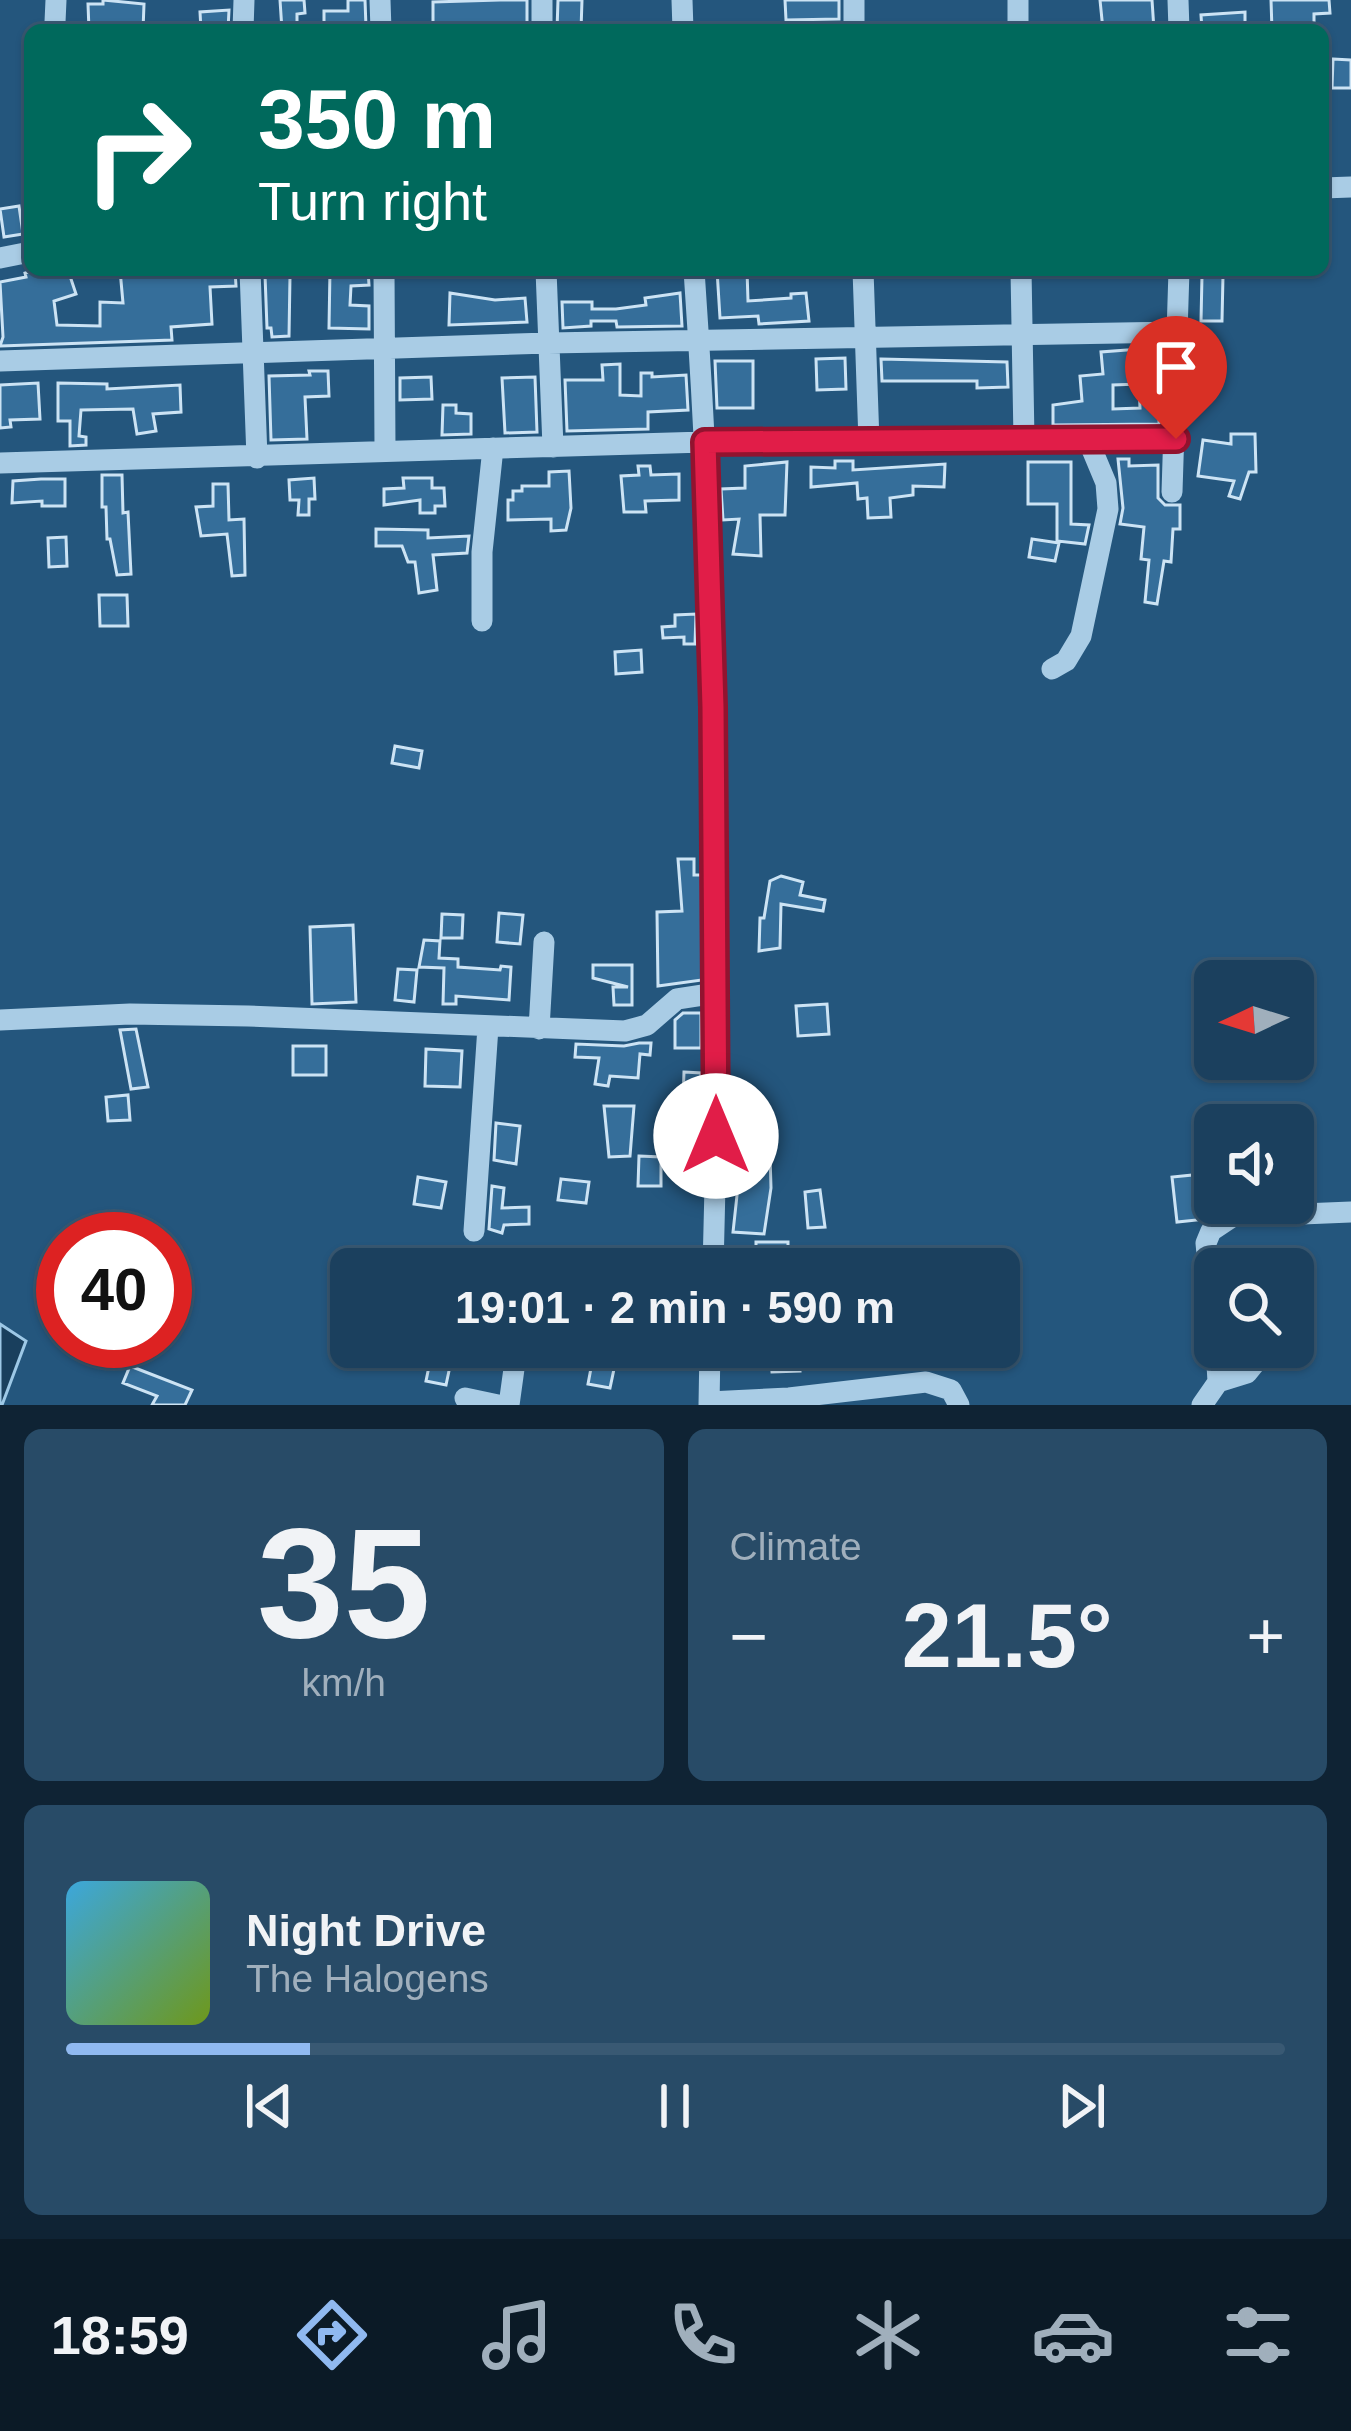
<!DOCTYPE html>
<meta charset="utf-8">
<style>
:root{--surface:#1b405e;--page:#284b67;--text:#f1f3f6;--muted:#a0afbc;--line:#395973;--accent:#90b9f0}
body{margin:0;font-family:Arial,sans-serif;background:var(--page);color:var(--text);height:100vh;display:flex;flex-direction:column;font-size:45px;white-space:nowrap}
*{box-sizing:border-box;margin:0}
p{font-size:39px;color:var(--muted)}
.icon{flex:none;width:66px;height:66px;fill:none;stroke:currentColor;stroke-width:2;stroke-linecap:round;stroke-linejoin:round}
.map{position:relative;height:1405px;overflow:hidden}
.panel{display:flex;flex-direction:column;gap:24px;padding:24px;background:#0f2334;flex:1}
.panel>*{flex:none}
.hud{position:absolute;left:24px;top:24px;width:1305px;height:252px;border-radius:18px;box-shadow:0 3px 9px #0004,0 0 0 3px var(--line);background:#00695c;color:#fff;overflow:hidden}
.needle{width:78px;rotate:266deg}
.buttons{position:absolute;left:1194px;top:960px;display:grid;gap:24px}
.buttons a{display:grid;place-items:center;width:120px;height:120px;border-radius:18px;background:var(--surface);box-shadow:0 3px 9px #0004,0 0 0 3px var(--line);font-size:60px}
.speed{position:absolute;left:36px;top:1212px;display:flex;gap:24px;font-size:60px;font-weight:700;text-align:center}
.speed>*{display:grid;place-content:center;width:156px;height:156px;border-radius:50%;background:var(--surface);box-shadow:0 3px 9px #0004,0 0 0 3px var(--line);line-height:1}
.speed .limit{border:18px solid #d22;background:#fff;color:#111}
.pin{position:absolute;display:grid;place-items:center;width:102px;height:102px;color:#fff;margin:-123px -51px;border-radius:50% 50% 50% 0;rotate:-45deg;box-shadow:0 0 12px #0007}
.pin .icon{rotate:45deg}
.me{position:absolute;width:132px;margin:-66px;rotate:0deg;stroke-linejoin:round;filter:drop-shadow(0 0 9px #0008)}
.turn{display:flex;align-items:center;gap:42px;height:252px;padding:0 36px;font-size:54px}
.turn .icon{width:156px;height:156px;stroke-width:2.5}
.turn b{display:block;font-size:84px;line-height:102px}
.big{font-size:90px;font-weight:700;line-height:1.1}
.panel .tile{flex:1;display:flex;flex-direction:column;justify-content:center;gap:18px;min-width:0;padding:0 42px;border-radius:18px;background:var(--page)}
.panel .dial{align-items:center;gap:0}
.dial b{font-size:156px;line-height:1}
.song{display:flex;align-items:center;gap:36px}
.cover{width:144px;height:144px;border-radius:18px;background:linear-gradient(135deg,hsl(200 70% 55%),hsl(80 70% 35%))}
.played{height:12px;border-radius:6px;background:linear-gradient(90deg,var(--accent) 20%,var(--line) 20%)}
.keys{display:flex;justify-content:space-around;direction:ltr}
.heat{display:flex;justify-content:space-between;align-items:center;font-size:66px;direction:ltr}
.panel .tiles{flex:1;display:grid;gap:24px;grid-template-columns:1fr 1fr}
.tile:last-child{grid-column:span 2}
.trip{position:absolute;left:330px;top:1248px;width:690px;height:120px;border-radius:18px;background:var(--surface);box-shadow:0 3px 9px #0004,0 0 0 3px var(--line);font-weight:700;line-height:120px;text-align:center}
.tabs{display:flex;height:192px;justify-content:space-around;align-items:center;background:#0b1a26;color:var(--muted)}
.tabs .icon{width:84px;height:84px}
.tabs .on{color:var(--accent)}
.tabs b{font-size:54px;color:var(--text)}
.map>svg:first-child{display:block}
.water{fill:#193f5d;stroke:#9dc8e6;stroke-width:3}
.building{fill:#356e9a;stroke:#cce3f4;stroke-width:3;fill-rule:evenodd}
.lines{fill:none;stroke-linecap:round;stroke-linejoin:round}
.minor{stroke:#a9cce5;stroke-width:21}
.route-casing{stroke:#92132f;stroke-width:30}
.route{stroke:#e11d48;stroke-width:21}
</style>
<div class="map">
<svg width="1351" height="1405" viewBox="0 0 1351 1405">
<rect width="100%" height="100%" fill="#24567d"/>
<path class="water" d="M0,1324L26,1341L2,1405H0Z"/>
<path class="building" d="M103,0L144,4L143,30H89L88,4H103Z
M280,0H304L305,13L297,14V30H282Z
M348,0H365L366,27L324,26V11H348Z
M500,0H527V30H433V2Z
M558,0H582L581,30H557Z
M785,0H839V19L786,20Z
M1100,0H1152L1154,30H1103Z
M1271,0H1329L1330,13L1314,14V30H1272Z
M229,10L228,30H201L200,12Z
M1245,12V29L1202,30L1201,15Z
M1333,59L1351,60V88H1332Z
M19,206L23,234L4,237L0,209Z
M36,270H45L47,274L68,270L76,294L54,301L57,325L100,326V302L123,303L120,270H235L236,286L210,287L212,324L171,327L172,340L0,346L3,337L0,282L26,277L25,273Z
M330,270H368L369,285L351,286L350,305L369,306V329L329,328Z
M717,270H747L748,301L791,298V294L806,293L809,321L759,324L758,316L720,318Z
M265,275L290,276L289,336L272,337L271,328H267Z
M1202,276H1223L1222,321H1201Z
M450,293L495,300L525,298L527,322L449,325Z
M680,293L682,326L617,327L616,321H591V326L563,328L562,302H592V309H616L646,305L645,298Z
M1127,350H1161L1159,424L1053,425V405L1082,401L1080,376L1103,374L1101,352ZM1139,384L1140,408L1113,409V385Z
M845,358L846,389L817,390L816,359Z
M881,359L1007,362L1008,387L977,388V381H882Z
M715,361H753V408H717Z
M620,364V395L641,396V373H652V377L686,375L688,410L648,412V429L567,431L565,380H603L602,365Z
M309,371H328L329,396L305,397L307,439L271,440L269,376L310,375Z
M431,377L432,399L400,400V378Z
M535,377L537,432L505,433L502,378Z
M38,383L40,419L10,420L11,427L0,428V385Z
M58,383L107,384V389L180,385L181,412L153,414L156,431L137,434L133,409L81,410L79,436L86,437V445L70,446V421H58Z
M443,405H456V413L471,414V434L442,435Z
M1231,434H1255L1256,472H1249L1240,499L1229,496L1234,481L1198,476L1203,440L1231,444Z
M1118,459H1129V466L1158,465V498L1165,505H1180V529H1173L1171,562L1164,561L1157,604L1145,602L1149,560L1141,559L1144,527L1120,524L1123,508Z
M835,461H853V470L945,464L944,487L913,486V495L890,498L891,517L868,518L867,498L858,499L857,483L811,487V467L835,468Z
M787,462L785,515H760L761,556L733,554L739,519L723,520L721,489L745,488V466Z
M1028,462H1071V524L1089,525L1085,544L1057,541V504H1028Z
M638,466H650L651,475L679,474V500L645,501L646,512H624L621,476L639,475Z
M569,471L571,508L566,530L551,531V519L508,520V500H513V491H522V486H549V472Z
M102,475H122L123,513L128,512L131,574L117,575L110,539H107L106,507H102Z
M314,478L315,499H309V515H298L299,500H290L289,480Z
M403,478H432V488H444L445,506H435V513H420V500L384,505V489L404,488Z
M41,479H65V506H42V501L12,503L13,481Z
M213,484H228L229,520L244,519L245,575L232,576L227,534L201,536L196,507L213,506Z
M376,529L428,530V538L469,536L467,553L433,555L437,590L419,593L415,562H408L402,546H376Z
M66,537L67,566L49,567L48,538Z
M1032,539L1059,543L1055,561L1029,557Z
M99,595H127L128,626H100Z
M696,614L695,644H684V637L663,638L662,627L675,626V615Z
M641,650L642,672L616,674L615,652Z
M395,746L422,751L419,768L392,763Z
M678,859H694V875H702V980L658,986L657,912L682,911Z
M781,876L803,882L800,895L825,900L823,911L781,904L780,948L759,951L760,918H764L770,881Z
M499,913L523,915L520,944L497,942Z
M442,914L463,915L462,938H441Z
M353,925L356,1002L312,1004L310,927Z
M424,940L440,941L439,958L458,959V967L500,970L501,966L511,967L509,1000L456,996V1004H443L444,968L419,967Z
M593,965H632V1005H614L613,987H628L593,978Z
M398,969L417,970L414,1002L395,1000Z
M827,1004L829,1034L798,1036L796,1006Z
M683,1013H701V1048H675V1020Z
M136,1029L148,1087L131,1089L120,1030Z
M639,1043H651L650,1055L640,1054L638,1078L610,1076L608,1086L595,1084L599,1058L575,1057L576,1044L624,1046Z
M293,1046H326V1075H293Z
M426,1049L462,1051L460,1087L425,1086Z
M684,1072L701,1073V1101L683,1100Z
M128,1095L130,1120L108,1121L106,1097Z
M604,1106H634L630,1156L609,1157Z
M496,1123L520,1126L516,1164L494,1160Z
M675,1131H701L700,1183H682V1156H675Z
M735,1153L770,1154L771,1188L764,1234L733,1232L739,1177H734Z
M639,1156L661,1157V1186H638Z
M1193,1175L1197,1220L1177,1222L1172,1177Z
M418,1177L446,1182L441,1208L414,1204Z
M561,1179L589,1182L586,1203L558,1200Z
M492,1186L504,1188L502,1208L529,1207V1224L504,1225L502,1233L489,1229Z
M820,1190L825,1227L808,1228L805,1192Z
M756,1242H788V1269H756Z
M455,1247L520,1256L518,1269H452Z
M433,1347H454L446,1385L426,1381Z
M595,1347L618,1350L610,1388L588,1384Z
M770,1347H799L800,1371L772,1372Z
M130,1366L192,1390L185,1405H152L157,1396L123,1383Z"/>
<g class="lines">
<path class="minor" d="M380,0L381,30
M542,0V30
M682,0L683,30
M854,0V30
M1178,0L1179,30
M55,22L56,0
M243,30L244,0
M1018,30V0
M1323,188L1351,187
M0,258L30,252
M250,270L257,458
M384,270L385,450
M546,270L553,447
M694,270C717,602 722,936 713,1269
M863,270L869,442
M1021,270L1024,440
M0,361L548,343L1179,332
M0,463L705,442L1176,439
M1172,492L1179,270
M482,621V552L493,448
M1052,669L1066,661L1081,636L1108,509L1106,483L1088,440
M0,1020L130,1014L248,1016L625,1031L647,1025L677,999L716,993
M539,1029L544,942
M1288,1203L1302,1214L1351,1212
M474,1231L488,1027
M1215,1342L1206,1243L1211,1231L1253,1203
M1218,1382L1247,1373L1268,1347
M465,1398L498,1405
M709,1402L789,1398L926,1382L951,1390L959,1405
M509,1405L517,1347
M709,1405L710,1347
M1202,1405L1218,1382L1216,1347"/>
</g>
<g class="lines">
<defs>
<path id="route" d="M716,1136L713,707L705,442L1176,439"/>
</defs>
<use href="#route" class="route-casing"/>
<use href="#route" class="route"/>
</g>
</svg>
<div class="buttons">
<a><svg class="needle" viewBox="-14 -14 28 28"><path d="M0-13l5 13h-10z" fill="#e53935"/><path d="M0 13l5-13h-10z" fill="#a0afbc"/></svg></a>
<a><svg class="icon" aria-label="sound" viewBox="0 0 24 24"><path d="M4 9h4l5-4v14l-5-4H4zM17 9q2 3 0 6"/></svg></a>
<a><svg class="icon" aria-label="search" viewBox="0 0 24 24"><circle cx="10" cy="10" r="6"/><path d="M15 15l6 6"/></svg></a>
</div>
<div class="speed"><div class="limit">40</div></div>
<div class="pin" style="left:1176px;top:439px;background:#d93025"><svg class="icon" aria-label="arrive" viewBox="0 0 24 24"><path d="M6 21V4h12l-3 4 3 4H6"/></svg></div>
<svg class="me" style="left:716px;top:1136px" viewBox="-20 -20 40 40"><circle r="19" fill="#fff"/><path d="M0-13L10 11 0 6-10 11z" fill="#e11d48"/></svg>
<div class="trip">19:01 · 2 min · 590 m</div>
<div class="hud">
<div class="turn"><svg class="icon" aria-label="right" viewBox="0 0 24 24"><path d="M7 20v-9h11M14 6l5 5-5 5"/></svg><div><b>350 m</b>Turn right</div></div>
</div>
</div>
<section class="panel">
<div class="tiles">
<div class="tile dial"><b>35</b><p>km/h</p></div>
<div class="tile"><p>Climate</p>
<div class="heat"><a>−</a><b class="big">21.5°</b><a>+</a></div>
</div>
<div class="tile">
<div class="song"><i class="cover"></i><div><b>Night Drive</b><p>The Halogens</p></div></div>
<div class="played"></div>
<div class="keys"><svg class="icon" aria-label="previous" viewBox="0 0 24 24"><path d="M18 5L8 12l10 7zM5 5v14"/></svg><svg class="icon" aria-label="pause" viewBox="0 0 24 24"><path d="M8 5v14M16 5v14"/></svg><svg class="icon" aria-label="next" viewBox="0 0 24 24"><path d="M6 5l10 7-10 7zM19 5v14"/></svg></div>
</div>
</div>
</section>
<nav class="tabs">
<b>18:59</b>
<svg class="icon on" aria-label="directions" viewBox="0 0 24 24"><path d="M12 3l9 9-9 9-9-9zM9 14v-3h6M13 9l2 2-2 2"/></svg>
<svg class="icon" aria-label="music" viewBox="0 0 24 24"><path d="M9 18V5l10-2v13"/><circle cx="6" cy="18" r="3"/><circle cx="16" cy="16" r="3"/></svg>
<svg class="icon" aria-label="phone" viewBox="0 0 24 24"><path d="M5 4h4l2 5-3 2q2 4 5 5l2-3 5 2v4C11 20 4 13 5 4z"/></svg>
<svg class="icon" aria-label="climate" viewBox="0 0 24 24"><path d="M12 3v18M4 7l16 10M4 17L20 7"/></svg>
<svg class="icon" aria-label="car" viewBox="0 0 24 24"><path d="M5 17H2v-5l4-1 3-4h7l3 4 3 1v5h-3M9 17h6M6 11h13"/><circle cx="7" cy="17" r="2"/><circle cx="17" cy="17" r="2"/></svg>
<svg class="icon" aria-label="filters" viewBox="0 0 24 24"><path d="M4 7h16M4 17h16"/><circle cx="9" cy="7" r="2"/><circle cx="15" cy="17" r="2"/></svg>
</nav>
